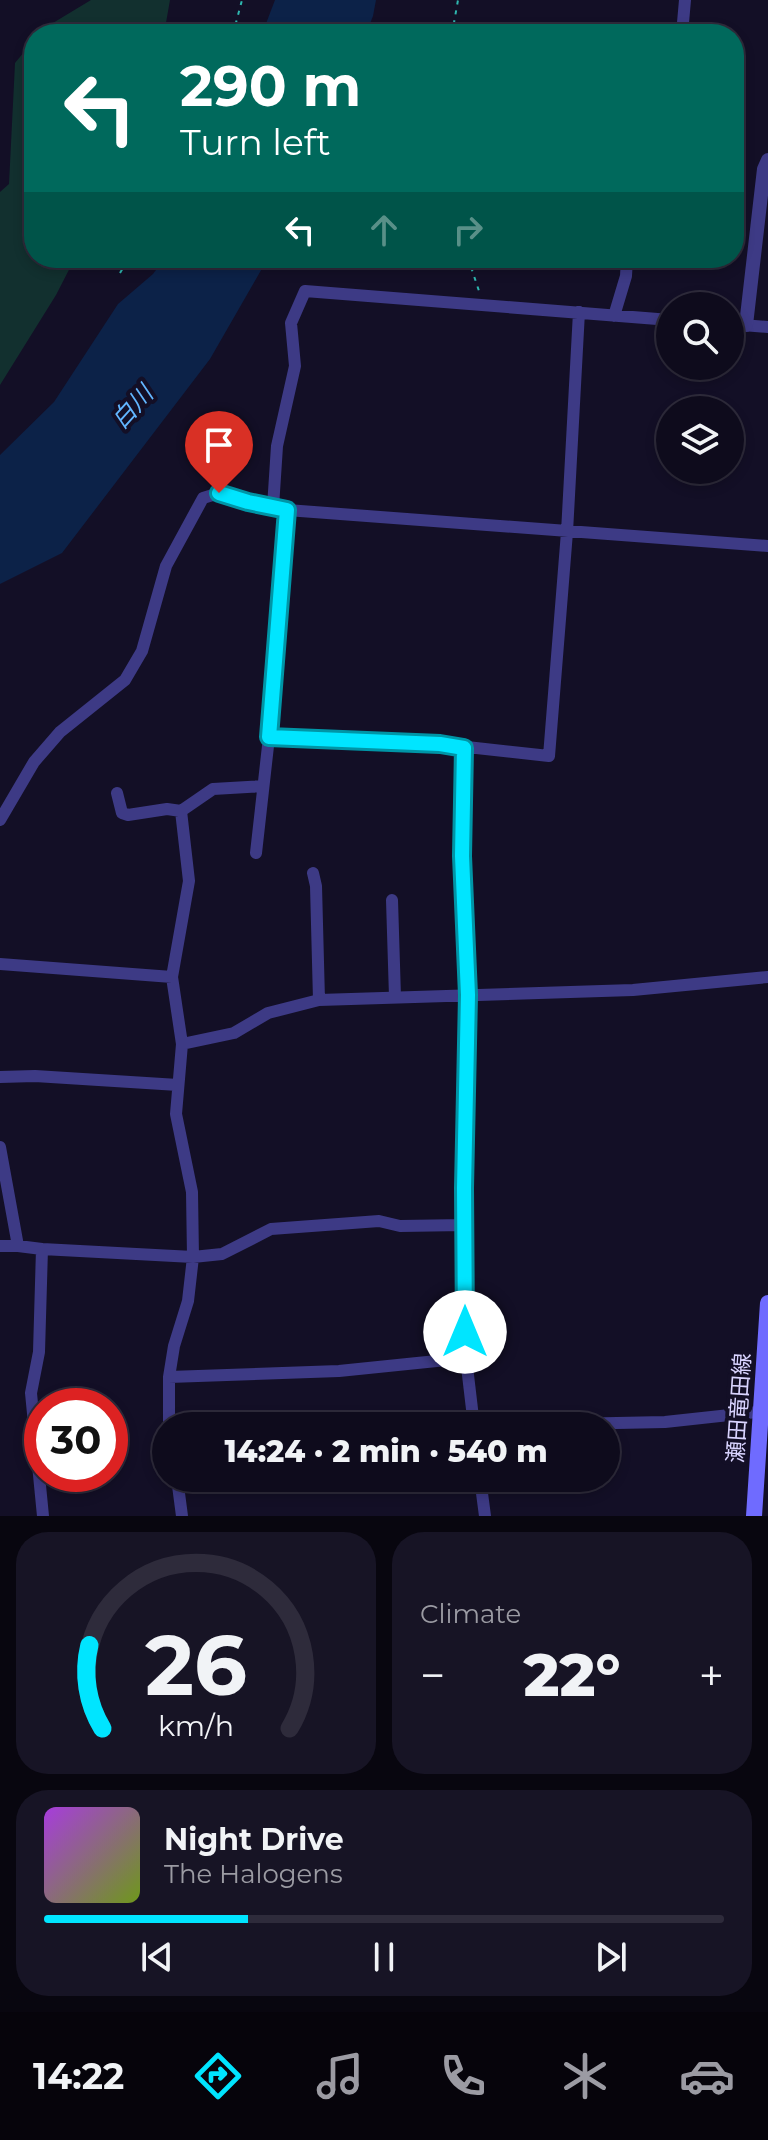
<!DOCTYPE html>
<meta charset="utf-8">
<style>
:root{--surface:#0e0b1c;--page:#171425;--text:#f1f3f6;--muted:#9b9ba3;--line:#2e2b3b;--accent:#00e5ff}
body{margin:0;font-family:Montserrat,"Noto Sans JP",sans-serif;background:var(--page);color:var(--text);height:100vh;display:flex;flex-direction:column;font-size:30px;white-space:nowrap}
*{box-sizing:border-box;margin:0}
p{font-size:26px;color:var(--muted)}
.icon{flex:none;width:44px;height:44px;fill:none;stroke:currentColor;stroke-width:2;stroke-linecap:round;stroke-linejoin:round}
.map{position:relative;height:1516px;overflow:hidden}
.details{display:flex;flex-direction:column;gap:16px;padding:16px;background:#08060f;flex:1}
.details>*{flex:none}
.top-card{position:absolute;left:24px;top:24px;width:720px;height:244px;border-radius:32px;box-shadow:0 4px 12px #0003,0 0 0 2px var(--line);background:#00695c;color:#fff;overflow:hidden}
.fabs{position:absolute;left:656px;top:292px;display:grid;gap:16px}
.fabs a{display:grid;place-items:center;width:88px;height:88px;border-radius:50%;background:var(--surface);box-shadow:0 4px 12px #0003,0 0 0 2px var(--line);font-size:40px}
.speed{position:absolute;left:24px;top:1388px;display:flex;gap:16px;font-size:40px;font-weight:700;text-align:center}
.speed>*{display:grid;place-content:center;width:104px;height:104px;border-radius:50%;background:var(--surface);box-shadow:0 4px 12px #0003,0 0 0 2px var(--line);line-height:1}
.speed .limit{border:12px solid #d22;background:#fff;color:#111}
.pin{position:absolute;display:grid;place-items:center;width:68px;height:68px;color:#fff;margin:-82px -34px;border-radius:50% 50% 50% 0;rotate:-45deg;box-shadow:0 0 8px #0007}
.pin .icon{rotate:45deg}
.me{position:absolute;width:88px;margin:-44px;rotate:0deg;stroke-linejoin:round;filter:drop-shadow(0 0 6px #0008)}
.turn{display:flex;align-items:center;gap:28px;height:168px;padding:0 24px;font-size:36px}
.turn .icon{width:104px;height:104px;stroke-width:2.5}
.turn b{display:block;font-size:56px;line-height:68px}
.lanes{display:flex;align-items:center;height:76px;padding:0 24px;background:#0003;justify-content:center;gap:40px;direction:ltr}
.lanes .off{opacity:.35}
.big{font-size:60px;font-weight:800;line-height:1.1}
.details .widget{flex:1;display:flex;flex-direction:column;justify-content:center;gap:12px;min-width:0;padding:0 28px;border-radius:32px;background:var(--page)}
.details .dial{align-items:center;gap:0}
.dial svg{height:208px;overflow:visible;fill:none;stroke:var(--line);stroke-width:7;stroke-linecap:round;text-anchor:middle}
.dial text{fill:var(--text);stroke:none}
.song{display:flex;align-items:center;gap:24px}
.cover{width:96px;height:96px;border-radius:12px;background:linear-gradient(135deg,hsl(280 70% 55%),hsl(80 70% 35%))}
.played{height:8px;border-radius:4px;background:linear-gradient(90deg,var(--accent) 30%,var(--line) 30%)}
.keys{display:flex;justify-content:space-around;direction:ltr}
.heat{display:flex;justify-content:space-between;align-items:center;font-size:44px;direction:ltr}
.details .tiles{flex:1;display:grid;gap:16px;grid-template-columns:1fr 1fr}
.widget:last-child{grid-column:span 2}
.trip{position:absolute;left:152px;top:1412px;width:468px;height:80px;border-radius:40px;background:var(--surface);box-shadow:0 4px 12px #0003,0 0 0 2px var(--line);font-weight:800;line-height:80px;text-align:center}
.tab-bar{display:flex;height:128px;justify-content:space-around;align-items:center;background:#06040b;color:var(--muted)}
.tab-bar .icon{width:56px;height:56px}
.tab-bar .on{color:var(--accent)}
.tab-bar b{font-size:36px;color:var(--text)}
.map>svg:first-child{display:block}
.green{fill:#12302f}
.water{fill:#0c2248}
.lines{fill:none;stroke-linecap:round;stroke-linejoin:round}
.path{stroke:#2fb8b0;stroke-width:2;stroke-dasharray:4 6;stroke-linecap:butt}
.minor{stroke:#3d3a85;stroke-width:12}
.tertiary{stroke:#3d3a85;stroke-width:14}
.secondary{stroke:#6f6bff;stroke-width:16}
.route-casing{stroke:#0095a6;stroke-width:20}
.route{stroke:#00e5ff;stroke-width:14}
.labels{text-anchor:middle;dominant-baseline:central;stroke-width:8;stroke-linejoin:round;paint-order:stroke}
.street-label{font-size:22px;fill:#d9d4ff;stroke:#130f26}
.water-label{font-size:24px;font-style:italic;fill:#62b6ff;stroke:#130f26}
</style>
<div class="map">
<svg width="768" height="1516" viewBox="0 0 768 1516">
<rect width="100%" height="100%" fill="#130f26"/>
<path class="green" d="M91,0H170L164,34H39L43,29Z
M34,40V258H75L56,295L0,385V192L9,184L15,63Z"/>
<path class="water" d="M275,0H376L373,16L366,34H262Z
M165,258H268L210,359L62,553L0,584V455L54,402L118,304L153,274Z"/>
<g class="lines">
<path class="path" d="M233,34L242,0
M452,34L458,0
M468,258L479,291
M120,273L129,258"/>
<path class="minor" d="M682,34L685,0
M614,316L626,276L627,258
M730,324L768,327
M273,507L277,446L295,366L291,323L305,291L670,320
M269,737L440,744L549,756L567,532L579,312
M464,748L462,856L468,995L464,1188L466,1358L474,1426
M117,793L122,813L128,815L167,809L181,811
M0,820L34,762L60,732L125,680L142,651L166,566L203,498L219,493L248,502L280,508
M256,853L269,737L287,510L768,546
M313,873L316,886L319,1000
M392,900L395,997
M0,964L172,977
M182,1044L234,1033L268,1013L319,1000L633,990L768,977
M0,1077L35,1076L178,1085
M0,1147L18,1246L42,1249L39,1352L31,1393L43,1516
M0,1246H18
M42,1249L193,1257L222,1254L271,1229L379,1221L400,1226L464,1225
M169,1377L339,1371L466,1358
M169,1426V1377L174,1346L188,1301L193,1257L192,1192L176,1114L182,1044L172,977L189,881L181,811L213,789L263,786
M474,1426L665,1422L766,1411
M177,1478L182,1516
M480,1478L485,1516"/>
<path class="tertiary" d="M746,325L764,169L768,160"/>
<path class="secondary" d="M754,1516L768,1303"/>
</g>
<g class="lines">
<defs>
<path id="route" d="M219,493L248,502L287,510L269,737L440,744L464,748L462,856L468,995L464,1188L465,1332"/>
</defs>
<use href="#route" class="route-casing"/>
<use href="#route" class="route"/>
</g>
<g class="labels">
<g class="street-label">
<text transform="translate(739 1408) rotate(-86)">瀬田竜田線</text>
</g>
<g class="water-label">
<text transform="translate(132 407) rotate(-48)">白川</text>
</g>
</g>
</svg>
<div class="fabs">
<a><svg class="icon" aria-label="search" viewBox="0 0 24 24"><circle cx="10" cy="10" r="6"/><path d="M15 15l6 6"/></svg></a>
<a><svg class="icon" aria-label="layers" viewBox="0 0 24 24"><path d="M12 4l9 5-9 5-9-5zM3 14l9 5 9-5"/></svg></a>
</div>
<div class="speed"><div class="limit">30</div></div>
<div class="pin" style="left:219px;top:493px;background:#d93025"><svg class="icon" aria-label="arrive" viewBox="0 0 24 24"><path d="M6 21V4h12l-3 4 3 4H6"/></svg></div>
<svg class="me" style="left:465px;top:1332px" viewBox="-20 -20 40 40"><circle r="19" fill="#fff"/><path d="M0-13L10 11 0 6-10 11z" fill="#00e5ff"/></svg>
<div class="trip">14:24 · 2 min · 540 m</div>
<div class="top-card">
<div class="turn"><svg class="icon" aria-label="left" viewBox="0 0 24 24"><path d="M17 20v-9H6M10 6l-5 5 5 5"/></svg><div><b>290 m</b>Turn left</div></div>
<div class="lanes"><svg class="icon" aria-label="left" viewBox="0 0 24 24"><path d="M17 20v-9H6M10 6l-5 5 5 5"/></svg><svg class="icon off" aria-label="ahead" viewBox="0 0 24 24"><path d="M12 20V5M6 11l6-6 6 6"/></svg><svg class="icon off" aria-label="right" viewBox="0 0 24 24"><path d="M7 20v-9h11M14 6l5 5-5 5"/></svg></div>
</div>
</div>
<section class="details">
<div class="tiles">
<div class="widget dial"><svg viewBox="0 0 100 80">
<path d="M14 69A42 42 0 1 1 86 69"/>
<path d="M14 69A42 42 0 0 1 9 37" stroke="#00e5ff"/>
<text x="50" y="56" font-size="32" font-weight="700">26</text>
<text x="50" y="72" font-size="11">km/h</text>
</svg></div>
<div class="widget"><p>Climate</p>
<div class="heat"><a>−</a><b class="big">22°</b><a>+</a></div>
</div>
<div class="widget">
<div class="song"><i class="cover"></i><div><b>Night Drive</b><p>The Halogens</p></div></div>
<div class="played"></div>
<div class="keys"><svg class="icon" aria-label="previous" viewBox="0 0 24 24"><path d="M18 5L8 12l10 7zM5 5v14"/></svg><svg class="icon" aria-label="pause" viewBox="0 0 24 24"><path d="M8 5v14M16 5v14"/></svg><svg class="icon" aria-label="next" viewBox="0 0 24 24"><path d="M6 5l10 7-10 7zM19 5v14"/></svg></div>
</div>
</div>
</section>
<nav class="tab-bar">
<b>14:22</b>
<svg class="icon on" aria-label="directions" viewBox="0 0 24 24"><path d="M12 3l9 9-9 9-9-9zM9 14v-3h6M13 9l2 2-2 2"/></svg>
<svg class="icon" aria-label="music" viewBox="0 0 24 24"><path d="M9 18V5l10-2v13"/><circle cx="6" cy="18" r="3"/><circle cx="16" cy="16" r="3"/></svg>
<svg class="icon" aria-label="phone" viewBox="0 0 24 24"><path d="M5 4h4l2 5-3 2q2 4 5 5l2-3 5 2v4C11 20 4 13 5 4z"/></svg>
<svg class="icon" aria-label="climate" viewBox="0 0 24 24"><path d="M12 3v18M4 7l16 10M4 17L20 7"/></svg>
<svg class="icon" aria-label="car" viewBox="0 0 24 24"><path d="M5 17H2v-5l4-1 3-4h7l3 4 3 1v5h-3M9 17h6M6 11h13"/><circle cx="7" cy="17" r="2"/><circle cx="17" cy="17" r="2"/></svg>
</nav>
